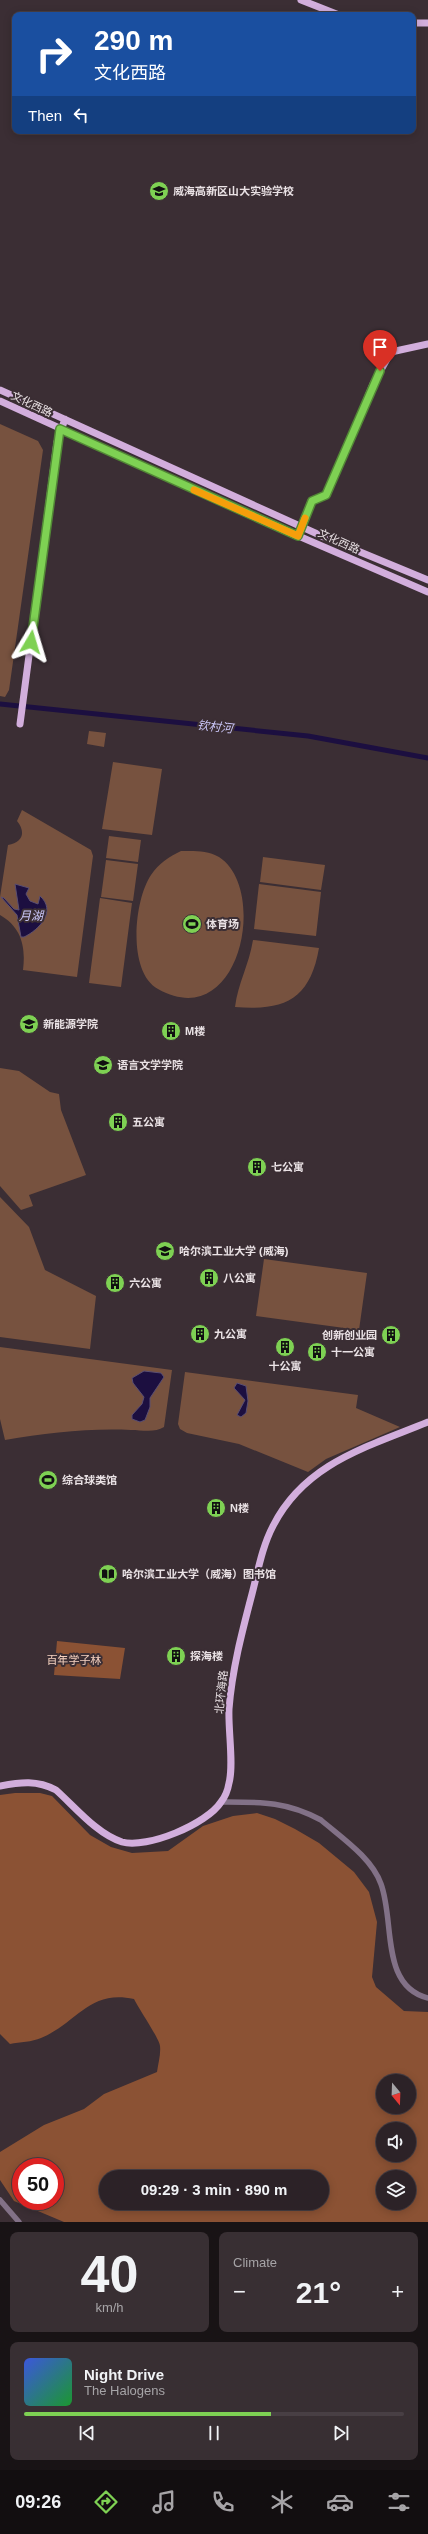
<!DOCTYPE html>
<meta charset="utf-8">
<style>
:root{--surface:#2c2227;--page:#382f33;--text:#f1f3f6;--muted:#a6a4a7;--line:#483f44;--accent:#7ed153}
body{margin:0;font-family:Arial,"Noto Sans SC",sans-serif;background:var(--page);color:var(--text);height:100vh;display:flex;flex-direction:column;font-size:15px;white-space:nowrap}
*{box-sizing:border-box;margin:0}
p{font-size:13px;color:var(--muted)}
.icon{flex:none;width:22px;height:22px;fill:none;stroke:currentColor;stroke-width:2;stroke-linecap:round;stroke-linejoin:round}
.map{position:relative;height:2222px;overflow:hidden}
.details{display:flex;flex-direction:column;gap:10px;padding:10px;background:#181315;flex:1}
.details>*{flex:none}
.banner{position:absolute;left:12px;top:12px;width:404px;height:122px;border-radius:8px;box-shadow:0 2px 10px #0003,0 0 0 1px var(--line);background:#1a4fa0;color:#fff;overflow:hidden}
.needle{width:26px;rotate:161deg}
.buttons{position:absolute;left:376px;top:2074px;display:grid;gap:8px}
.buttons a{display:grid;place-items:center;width:40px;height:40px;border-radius:50%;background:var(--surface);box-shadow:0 2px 10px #0003,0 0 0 1px var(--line);font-size:20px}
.speed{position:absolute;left:12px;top:2158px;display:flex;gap:8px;font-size:20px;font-weight:700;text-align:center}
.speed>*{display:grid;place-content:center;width:52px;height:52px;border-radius:50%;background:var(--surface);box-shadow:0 2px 10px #0003,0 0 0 1px var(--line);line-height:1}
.speed .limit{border:6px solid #d22;background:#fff;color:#111}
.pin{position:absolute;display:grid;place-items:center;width:34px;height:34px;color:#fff;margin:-41px -17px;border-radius:50% 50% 50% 0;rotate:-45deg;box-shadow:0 0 4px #0007}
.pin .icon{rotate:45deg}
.me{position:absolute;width:44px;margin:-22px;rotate:7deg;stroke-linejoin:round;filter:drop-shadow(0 0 3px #0008)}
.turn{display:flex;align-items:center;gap:14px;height:84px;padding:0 16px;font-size:18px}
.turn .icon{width:52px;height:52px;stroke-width:2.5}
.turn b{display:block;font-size:28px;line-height:34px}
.then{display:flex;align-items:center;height:38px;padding:0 16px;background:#0003;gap:8px;font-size:15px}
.big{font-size:30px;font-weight:700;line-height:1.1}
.details .tile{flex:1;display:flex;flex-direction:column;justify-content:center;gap:6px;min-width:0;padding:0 14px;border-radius:8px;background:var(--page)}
.details .dial{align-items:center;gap:0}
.dial b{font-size:52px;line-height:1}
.song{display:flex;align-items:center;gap:12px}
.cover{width:48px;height:48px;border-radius:6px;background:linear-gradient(135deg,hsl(230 70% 55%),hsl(130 70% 35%))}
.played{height:4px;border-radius:2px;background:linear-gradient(90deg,var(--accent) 65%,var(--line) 65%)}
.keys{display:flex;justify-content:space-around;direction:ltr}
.heat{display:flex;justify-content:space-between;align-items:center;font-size:22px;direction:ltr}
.details .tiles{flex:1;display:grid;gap:10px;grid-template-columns:1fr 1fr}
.tile:last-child{grid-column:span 2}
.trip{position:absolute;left:99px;top:2170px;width:230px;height:40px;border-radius:20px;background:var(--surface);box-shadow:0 2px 10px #0003,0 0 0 1px var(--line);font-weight:700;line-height:40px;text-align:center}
.tabs{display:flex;height:64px;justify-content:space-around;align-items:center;background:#120e10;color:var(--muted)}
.tabs .icon{width:28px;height:28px}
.tabs .on{color:var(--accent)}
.tabs b{font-size:18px;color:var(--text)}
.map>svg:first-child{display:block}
.green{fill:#77523f}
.forest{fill:#8b5234;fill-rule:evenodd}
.water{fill:#1c0f40;stroke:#5a4e72}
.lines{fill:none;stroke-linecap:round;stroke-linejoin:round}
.canal{stroke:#1c0f40;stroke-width:5}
.minor{stroke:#827187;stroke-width:5.5}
.major{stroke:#d2aedc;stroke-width:7}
.route-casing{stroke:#528836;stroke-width:10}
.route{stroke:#7ed153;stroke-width:7}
.slow{stroke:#f59e0b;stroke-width:7}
.labels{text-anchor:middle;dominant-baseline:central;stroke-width:4;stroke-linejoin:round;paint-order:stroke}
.poi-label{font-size:11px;font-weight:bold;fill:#eae2e5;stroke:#3b2e34;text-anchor:start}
.street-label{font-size:11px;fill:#eae2e5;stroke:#3b2e34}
.park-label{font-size:11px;fill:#f6d2c0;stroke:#3b2e34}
.water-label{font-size:12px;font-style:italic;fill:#ccc8fb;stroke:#3b2e34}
</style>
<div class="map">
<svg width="428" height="2222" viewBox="0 0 428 2222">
<rect width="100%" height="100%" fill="#3b2e34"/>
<path class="green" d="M0,424L38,441L43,450L9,690L5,697L0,696Z
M89,731L106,733L104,747L87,744Z
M113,762L162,769L152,835L102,829Z
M22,810L91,850L93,856L77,977L23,970C26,946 21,927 0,915V897L8,845C23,842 26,832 17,821Z
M109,836L141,840L138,862L106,858Z
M181,851C194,851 207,850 219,857C269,889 240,1035 158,989C127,972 134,900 151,875C159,863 169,857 181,851Z
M263,857L325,865L321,890L260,882Z
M106,860L138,864L133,901L101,897Z
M259,884L321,892L316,936L254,929Z
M100,898L132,903L121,987L89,983Z
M253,940L319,948C310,1000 284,1011 235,1007C238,983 249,965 253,940Z
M0,1068L19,1071L50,1092L59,1094L61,1110L86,1175L29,1195L33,1206L21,1210L0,1186Z
M0,1197L29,1227L45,1270L96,1296L90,1349L0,1337Z
M264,1259L367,1273L359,1330L256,1316Z
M0,1347L172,1370L164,1427C155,1433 142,1430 131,1430C89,1428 47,1433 5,1440L0,1419Z
M185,1372L358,1395L356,1408L400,1427L326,1459L308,1472L239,1444L187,1433L180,1429L178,1424Z"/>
<path class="forest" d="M57,1641L125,1648L120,1679L54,1675Z
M15,1793H40L52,1796L90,1835L111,1847L132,1853L168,1851L203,1826L233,1816L257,1813L275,1819L295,1829L319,1843L354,1872L369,1892L377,1922L372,1977L376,1987L404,2011L428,2012V2222H64L14,2201L0,2180V2152L44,2125L84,2109L104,2094L157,2072C158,2064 161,2054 160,2046C160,2040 139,2009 134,1999C89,1989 77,2023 41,2038C32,2042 20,2042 10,2044L0,2034V1795ZM383,2081H409V2107H383ZM383,2129H409V2155H383ZM21,2167H55V2201H21ZM106,2177H322V2203H106ZM383,2177H409V2203H383Z"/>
<path class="water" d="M15,884L29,888L26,894L30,901L38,904L40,896C57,911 39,930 24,937H21L17,915L1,897L4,898L14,909L19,910Z
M144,1371L161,1373L164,1377L150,1398V1407L145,1420L140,1422L132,1419V1415L142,1404L144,1397L133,1383L132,1378Z
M237,1383L246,1386L248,1401L246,1413L241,1417L237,1415L245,1400L234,1388Z"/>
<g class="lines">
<path class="canal" d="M0,704L308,736L428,758"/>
<path class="minor" d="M221,1802C260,1802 286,1801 321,1820C342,1838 372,1858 381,1884C395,1922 380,1986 428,1998
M0,2200L19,2222"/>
<path class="major" d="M301,0L339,15
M413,23H428
M0,390L324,537L428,580
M0,401L257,518L428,592
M300,530L311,501L327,495L373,384L391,352L428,344
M20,724L57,442L65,419
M0,1786C21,1782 37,1780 56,1790C75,1807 97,1834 122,1842C147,1849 207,1824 221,1802C225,1797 228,1789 229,1783C234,1765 228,1730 229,1709C232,1670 242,1632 252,1594C258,1571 262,1547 273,1526C305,1463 367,1447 428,1422"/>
</g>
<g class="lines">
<defs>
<path id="route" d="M31,642L60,429L298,536L312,501L326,495L380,371"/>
</defs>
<use href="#route" class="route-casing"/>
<use href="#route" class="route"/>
<path class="slow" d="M194,490L298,536L305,518"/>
</g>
<defs>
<symbol id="school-disc" viewBox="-11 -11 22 22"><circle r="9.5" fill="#7ed153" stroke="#3b2e34"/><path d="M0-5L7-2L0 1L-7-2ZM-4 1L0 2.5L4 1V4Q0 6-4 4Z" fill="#111"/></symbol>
<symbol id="stadium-disc" viewBox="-11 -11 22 22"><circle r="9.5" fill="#7ed153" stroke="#3b2e34"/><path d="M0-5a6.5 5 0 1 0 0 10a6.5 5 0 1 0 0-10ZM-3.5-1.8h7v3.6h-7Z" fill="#111"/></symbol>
<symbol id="university-disc" viewBox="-11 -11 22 22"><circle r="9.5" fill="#7ed153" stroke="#3b2e34"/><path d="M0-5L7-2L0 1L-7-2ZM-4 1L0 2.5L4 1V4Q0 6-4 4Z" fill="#111"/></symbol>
<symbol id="building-disc" viewBox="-11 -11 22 22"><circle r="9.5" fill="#7ed153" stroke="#3b2e34"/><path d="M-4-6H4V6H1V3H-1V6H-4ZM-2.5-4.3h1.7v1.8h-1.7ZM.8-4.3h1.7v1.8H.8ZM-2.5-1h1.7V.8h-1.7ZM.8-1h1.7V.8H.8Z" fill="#111"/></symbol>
<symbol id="library-disc" viewBox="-11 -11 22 22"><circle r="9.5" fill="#7ed153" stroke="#3b2e34"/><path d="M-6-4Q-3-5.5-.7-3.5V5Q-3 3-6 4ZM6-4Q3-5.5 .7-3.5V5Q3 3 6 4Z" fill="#111"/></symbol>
</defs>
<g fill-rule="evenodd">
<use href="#school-disc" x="148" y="180" width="22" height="22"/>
<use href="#stadium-disc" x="181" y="913" width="22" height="22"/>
<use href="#university-disc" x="18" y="1013" width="22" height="22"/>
<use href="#building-disc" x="160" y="1020" width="22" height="22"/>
<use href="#university-disc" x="92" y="1054" width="22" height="22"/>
<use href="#building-disc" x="107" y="1111" width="22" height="22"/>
<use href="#building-disc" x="246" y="1156" width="22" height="22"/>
<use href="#university-disc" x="154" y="1240" width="22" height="22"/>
<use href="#building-disc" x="198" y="1267" width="22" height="22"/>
<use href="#building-disc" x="104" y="1272" width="22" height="22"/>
<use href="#building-disc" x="189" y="1323" width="22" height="22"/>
<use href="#building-disc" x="380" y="1324" width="22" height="22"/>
<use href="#building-disc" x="274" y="1336" width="22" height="22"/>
<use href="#building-disc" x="306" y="1341" width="22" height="22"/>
<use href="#stadium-disc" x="37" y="1469" width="22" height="22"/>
<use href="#building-disc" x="205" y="1497" width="22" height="22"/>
<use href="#library-disc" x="97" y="1563" width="22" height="22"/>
<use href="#building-disc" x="165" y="1645" width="22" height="22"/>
</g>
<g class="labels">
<g class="poi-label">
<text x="173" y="191">威海高新区山大实验学校</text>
<text x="206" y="924">体育场</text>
<text x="43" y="1024">新能源学院</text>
<text x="185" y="1031">M楼</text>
<text x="117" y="1065">语言文学学院</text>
<text x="132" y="1122">五公寓</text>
<text x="271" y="1167">七公寓</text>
<text x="179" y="1251">哈尔滨工业大学 (威海)</text>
<text x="223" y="1278">八公寓</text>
<text x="129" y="1283">六公寓</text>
<text x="214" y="1334">九公寓</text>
<text x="377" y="1335" text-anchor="end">创新创业园</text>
<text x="331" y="1352">十一公寓</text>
<text x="285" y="1366" text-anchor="middle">十公寓</text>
<text x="62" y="1480">综合球类馆</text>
<text x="230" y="1508">N楼</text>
<text x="122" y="1574">哈尔滨工业大学（威海）图书馆</text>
<text x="190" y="1656">探海楼</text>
</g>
<g class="street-label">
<text transform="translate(32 404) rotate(25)">文化西路</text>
<text transform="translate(339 541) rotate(24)">文化西路</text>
<text transform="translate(221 1692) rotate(-84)">北环海路</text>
</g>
<g class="park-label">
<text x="74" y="1660">百年学子林</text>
</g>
<g class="water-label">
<text transform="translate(215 727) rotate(6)">钦村河</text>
<text x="31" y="916">月湖</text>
</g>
</g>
</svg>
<div class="buttons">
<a><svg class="needle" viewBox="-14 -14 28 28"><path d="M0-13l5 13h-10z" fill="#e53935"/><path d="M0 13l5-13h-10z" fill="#a6a4a7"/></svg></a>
<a><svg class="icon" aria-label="sound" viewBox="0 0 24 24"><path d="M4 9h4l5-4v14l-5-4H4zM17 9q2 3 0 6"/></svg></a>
<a><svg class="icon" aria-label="layers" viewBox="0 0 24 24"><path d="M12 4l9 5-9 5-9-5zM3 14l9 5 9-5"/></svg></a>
</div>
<div class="speed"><div class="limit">50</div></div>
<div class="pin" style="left:380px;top:371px;background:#d93025"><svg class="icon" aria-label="arrive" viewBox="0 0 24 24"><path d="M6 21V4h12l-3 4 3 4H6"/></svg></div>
<svg class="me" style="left:31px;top:642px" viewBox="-20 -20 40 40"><path d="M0-17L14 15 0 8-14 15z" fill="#7ed153" stroke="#fff" stroke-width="4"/></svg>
<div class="trip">09:29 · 3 min · 890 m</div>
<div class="banner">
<div class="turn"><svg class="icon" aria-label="right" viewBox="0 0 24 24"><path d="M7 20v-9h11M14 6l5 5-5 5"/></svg><div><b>290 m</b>文化西路</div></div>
<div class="then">Then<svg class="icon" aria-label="left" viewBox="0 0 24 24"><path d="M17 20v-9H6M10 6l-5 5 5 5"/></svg></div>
</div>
</div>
<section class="details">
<div class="tiles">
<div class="tile dial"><b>40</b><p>km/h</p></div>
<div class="tile"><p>Climate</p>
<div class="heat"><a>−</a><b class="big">21°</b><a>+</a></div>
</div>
<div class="tile">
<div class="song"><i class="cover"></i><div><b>Night Drive</b><p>The Halogens</p></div></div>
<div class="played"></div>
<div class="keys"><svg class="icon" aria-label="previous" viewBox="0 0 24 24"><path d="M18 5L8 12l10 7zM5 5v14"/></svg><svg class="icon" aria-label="pause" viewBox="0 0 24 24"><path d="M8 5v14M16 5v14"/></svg><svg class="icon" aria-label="next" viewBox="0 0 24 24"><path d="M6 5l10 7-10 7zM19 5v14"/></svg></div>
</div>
</div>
</section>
<nav class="tabs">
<b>09:26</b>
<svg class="icon on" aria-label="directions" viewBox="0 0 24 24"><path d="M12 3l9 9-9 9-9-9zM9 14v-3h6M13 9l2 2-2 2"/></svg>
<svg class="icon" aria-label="music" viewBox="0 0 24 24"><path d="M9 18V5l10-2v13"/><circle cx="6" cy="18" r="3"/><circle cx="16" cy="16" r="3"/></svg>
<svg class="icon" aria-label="phone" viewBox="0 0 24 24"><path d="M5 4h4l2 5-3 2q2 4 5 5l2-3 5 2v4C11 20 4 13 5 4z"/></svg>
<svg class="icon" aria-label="climate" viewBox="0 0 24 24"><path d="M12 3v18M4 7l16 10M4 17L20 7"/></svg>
<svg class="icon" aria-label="car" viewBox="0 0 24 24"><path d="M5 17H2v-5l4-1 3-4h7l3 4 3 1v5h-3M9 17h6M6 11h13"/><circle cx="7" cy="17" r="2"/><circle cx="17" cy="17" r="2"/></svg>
<svg class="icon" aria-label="filters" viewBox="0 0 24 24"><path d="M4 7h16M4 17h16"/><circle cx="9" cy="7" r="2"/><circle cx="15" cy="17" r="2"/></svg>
</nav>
